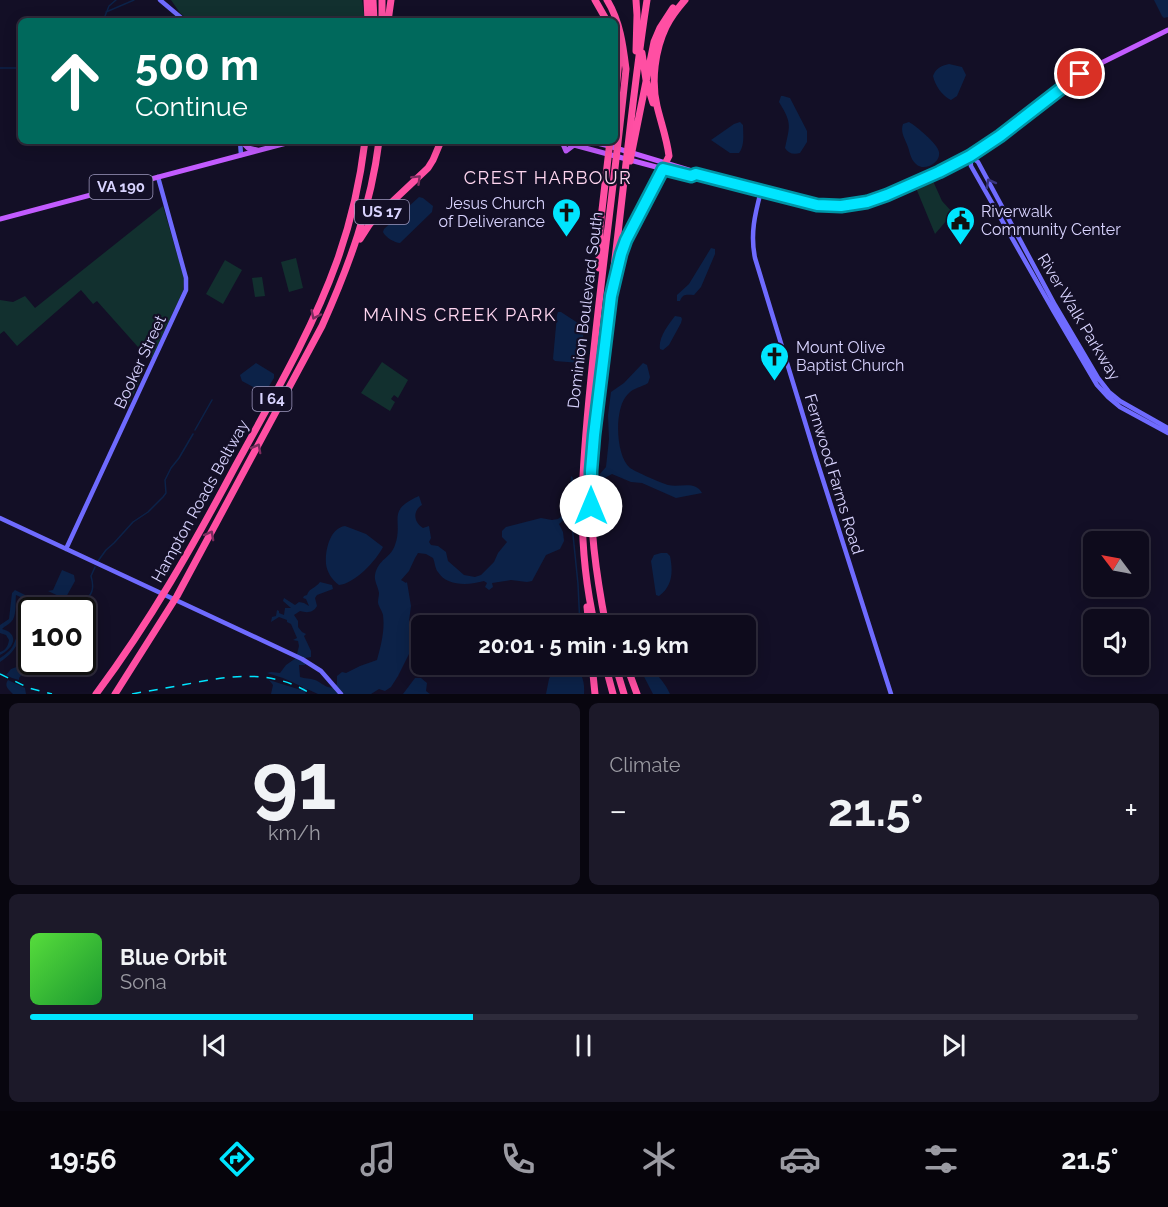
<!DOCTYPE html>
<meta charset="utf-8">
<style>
:root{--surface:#0e0b1c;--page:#1c1929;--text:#f1f3f6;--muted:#9b9ba3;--line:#2e2b3b;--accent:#00e5ff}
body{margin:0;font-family:Raleway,sans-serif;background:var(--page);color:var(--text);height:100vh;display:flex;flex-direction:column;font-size:22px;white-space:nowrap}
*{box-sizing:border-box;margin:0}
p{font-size:20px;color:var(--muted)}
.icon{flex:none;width:33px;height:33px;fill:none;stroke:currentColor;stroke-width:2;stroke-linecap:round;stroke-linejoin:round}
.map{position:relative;height:694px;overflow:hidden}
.side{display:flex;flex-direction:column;gap:9px;padding:9px;background:#08060f;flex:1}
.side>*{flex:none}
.hud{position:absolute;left:18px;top:18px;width:600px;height:126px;border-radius:9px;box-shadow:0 3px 15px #0003,0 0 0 2px var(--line);background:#00695c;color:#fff;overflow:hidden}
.needle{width:39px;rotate:302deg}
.tools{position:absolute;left:1083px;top:531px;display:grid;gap:12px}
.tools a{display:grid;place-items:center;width:66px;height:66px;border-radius:9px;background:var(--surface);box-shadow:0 3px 15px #0003,0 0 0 2px var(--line);font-size:30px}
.speed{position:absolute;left:18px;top:597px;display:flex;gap:12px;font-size:30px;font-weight:700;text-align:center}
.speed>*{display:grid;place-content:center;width:78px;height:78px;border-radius:50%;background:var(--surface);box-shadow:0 3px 15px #0003,0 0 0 2px var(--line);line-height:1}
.speed .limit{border:3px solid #111;border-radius:9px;background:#fff;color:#111}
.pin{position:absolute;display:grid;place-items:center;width:51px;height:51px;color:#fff;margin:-26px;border:3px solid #fff;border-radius:50%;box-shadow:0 2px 6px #0007}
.me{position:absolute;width:66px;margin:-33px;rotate:0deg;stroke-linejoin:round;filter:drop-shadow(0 0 4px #0008)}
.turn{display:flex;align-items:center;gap:21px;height:126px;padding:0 18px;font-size:27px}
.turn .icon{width:78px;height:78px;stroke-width:2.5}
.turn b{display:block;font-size:42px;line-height:51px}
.big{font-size:45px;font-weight:700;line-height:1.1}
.side .widget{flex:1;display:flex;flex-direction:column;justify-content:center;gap:9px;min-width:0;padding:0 21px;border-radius:9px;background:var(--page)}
.side .dial{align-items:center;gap:0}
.dial b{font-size:78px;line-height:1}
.song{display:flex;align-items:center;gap:18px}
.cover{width:72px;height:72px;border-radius:9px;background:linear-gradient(135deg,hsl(110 70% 55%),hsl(130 70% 35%))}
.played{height:6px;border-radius:3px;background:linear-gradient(90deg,var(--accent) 40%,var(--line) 40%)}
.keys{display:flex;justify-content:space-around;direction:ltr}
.heat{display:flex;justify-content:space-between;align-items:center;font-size:33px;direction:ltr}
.side .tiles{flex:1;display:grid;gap:9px;grid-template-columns:1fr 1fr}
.widget:last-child{grid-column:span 2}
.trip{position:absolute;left:411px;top:615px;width:345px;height:60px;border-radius:9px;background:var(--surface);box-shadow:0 3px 15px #0003,0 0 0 2px var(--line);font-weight:700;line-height:60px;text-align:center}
.tabs{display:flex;height:96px;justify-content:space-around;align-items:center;background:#06040b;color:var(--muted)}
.tabs .icon{width:42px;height:42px}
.tabs .on{color:var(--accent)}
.tabs b{font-size:27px;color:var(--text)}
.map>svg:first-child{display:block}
.green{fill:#12302f}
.water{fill:#0c2248}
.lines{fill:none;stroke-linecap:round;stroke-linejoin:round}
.stream{stroke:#0c2248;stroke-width:1.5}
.secondary{stroke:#6f6bff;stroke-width:4.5}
.primary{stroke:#c25bff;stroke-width:5}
.highway{stroke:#ff4fa3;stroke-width:7}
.rail{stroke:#00e5ff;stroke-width:1.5;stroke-dasharray:9 8;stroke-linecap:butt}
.oneway{stroke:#7d2c5e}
.oneway2{stroke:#38347d}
.route-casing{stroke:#0095a6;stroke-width:15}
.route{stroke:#00e5ff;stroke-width:10}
.labels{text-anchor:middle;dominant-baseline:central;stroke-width:4.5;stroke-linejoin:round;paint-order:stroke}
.shield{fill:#130f26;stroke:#9e99be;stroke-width:1.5}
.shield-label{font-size:15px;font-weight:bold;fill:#d9d4ff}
.poi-label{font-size:16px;fill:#d9d4ff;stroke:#130f26;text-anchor:start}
.street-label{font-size:16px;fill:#d9d4ff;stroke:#130f26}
.neighbourhood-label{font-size:18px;letter-spacing:1.5px;fill:#ffd6f0;stroke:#130f26}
</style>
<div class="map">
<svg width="1168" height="694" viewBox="0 0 1168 694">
<rect width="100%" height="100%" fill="#130f26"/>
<path class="green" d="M171,0H362L365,21H190L180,13Z
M933,181L942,201L953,213L935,234L916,188Z
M163,206L184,278L183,291L152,358L146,356L97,301L93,304L81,290L17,346L4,331L0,334V300L13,302L25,296L35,308Z
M296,258L303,288L289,292L281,262Z
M225,260L242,270L223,304L206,294Z
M262,277L265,296L255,297L252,278Z
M382,362L408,380L398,398L394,395L391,399L395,402L390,411L361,393Z
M141,378L130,402L118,397Z"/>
<path class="water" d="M1154,0H1168V17L1164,18L1162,16Z
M949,64L962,67L966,75L957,96L951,100C942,96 935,85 933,76C936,68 941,66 949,64Z
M781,96H783L790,98L807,131V142L800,153C793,155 788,153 785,148C790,125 792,123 779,102Z
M740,122L743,125C743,134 745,145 739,153H730L711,140L734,124Z
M909,122C916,126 938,144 939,152C941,163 924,172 916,164C911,160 910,153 908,147C905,139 900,132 903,124Z
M419,197L423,198L433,206L432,212L400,243C395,243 385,237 383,232L384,229Z
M711,248L715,249V254L701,287L694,295C687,295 683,293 680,301H677V295L689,284Z
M558,312H561L584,327L581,361L580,363L555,361L553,359L557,315Z
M675,316L681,317L682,319L681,323L669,345L663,350L660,349C658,338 668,325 675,316Z
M256,363L274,374V378L261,399L259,397L257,389L242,381L240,375Z
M643,363L647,365L650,377L648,383C642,387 633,388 628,394C614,407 615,455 630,468C636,472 661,483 668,485C680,488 695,480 702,493L676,498L642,483L631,482L612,474L599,481V475L606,467L609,439L608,415L611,392L624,383Z
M571,476L573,478L574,515L568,516L559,524L563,532L564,541L560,549L546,555L532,581L527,582L511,580L492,583L493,587L489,590L485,587L487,583L484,581C470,585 447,587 438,572C435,569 435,562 433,558L426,554L418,553L415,558L409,571L401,580L406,583L407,582L411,606L409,621L413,635L420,649L409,654L398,676L391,687L385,691L379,689L371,694H318L307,689L305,693L306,694H271L273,685L269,680L301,690L303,687L283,678L267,673L271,672L280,673L286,665L296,658L299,646L298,641L293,640L297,638L291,624L287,622V620L279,617L271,622L272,617L276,616L277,610L279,611V613L284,615L285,608H291L283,601L284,598L295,605L299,602L304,603L309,606L306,599L303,598L304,596L307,595C309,588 316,588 320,582L332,585L333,589L317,595L315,598L317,606C313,613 307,613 300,611L294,615L298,621V627L302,632L306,634L304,636L311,651V657L305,658L307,661L305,665H299L300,677C305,679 310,678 315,680C320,682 324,686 328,687C333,689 334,687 337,684V676L342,672L346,673L360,666L377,660C381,646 385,630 383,615C382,610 378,606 378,602C378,599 379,596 379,593C378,586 374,581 375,575C378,559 391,558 395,545C404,520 385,511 419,496L422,505C412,511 414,523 423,528L429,526L431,538L429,542L431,545L438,546L446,552L448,561L464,575L475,577L481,575L494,562L498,553L507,542L502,537V531L506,527L541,518L552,520L558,519L568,511Z
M345,526L366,534L383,547C376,561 354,584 339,585C332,580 327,572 326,564C325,550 330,528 345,526Z
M661,553H667L670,556C673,571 673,586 659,596L656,595L651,561L654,555Z
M62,570L74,575L75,581L65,599L48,591L53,590Z
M15,590L43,604L44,610H40V606L16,595C15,603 17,617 11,622C8,625 5,626 2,629C5,630 9,631 11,634C18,642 7,652 0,655V652C6,650 8,646 9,640L6,635L0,633V625L9,619L12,593Z
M31,629V633L20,638C16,649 9,656 0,662V658C14,649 12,647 18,634L25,630Z
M30,649H32L30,653C33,663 26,670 19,678V680L12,678L6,675L11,669L25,664L27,657V654Z
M555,665H573C582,672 585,682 584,694H546L549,679Z
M638,665C651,665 665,682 670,694H653Z
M415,678H421L427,683L426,691L430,694H403Z
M8,680L25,688L26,694H13C8,689 4,686 8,680Z"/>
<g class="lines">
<path class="stream" d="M106,12L134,0
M103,21L109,6L116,0
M0,68H21
M195,430L212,400
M571,515L578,584L580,626
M98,561L106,550L114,543L133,522L148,512L163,497L166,493L165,480L171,468L179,458L193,434
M62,610V608L69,609L68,601L66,598
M82,610L83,608L82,605C92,594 95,590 91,576L95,567
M29,634L30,649
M46,662L51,664L59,662
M579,670L583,667L584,664"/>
<path class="secondary" d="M160,0L185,21
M240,141L241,155
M970,156L971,166L1054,312L1097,385L1108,397L1120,407L1168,433
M970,156L978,162L1055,305L1098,378L1109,392L1120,401L1168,428
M761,191C755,214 750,234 755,258L816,458L891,694
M0,518L302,659L321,671L341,694
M66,549L186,290V278L158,177"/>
<path class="primary" d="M241,141L248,148L257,150
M559,141L686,175L691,176L696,174
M589,141L609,146L692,171L696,174L817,205L841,206L872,201L939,173L957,164L1000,136L1083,72L1168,30
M559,142L563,144L566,151L574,145
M0,219L294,141"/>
<path class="highway" d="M367,0L368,21
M373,0L374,21
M382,0V21
M595,0L607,21
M388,21L391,0
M615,35L619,61L615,100
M636,51L637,15L636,0
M642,53L646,80L653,103
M630,161L654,42L660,28L673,8
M360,239L369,225L375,218L428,168L433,160L441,141
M619,262L626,240L669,156C667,139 661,123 657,106C651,81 655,50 666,27C671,17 678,8 685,0
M599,268L600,227L610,141
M587,607L589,626
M595,626C574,536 583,458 592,368C602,268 616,169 626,69C623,45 620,21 607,0
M606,626C596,574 589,524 591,471C594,403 607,335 614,267C625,178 633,89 647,0
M592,664L595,694
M605,664L613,694
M615,664L624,694
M626,664L637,694
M96,694C150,622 194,544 236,465C272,399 312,331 337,261C351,222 360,182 365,141
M115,694L177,596L322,326C349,266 371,206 379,141"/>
<path class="rail" d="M0,674L29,688L52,694
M132,694C153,690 173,687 193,683C234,675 274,670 311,694"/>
</g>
<defs><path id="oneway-chevron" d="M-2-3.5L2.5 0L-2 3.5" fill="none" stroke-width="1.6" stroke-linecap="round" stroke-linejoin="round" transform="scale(1.5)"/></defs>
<g class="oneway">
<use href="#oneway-chevron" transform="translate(417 179) rotate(-44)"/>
<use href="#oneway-chevron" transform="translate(315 315) rotate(115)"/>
<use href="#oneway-chevron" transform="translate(257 448) rotate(-62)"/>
<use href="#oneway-chevron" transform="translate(210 535) rotate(-61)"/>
</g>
<use class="oneway2" href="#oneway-chevron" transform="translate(990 183) rotate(-119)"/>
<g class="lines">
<defs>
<path id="route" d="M591,506V471L594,435L611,296L621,254L626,240L663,169L691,176L696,174L817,205L841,206L867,202L887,195L939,172L970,156L1000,136L1080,74"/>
</defs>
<use href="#route" class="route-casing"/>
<use href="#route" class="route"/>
</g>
<defs>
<symbol id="church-pin" viewBox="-11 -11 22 30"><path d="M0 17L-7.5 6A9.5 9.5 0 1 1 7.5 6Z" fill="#00e5ff" stroke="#130f26"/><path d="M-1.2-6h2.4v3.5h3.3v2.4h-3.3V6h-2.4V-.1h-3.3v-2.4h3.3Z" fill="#111"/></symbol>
<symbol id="civic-pin" viewBox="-11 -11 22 30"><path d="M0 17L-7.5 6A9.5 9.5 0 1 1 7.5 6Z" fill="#00e5ff" stroke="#130f26"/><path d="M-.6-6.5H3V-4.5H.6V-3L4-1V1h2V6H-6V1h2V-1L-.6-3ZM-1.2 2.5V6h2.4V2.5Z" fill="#111"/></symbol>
</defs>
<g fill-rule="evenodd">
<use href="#church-pin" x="550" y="196" width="33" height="45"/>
<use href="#civic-pin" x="944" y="204" width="33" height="45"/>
<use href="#church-pin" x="758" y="340" width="33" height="45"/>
</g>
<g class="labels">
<g class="shield">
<rect x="89.5" y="175" width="63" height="24" rx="4.5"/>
<rect x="355" y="200" width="54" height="24" rx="4.5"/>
<rect x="252.5" y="387" width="39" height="24" rx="4.5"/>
</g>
<g class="shield-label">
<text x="121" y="187">VA 190</text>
<text x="382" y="212">US 17</text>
<text x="272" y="399">I 64</text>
</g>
<g class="poi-label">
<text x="545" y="203" text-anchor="end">Jesus Church<tspan x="545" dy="18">of Deliverance</tspan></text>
<text x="981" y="211">Riverwalk<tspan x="981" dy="18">Community Center</tspan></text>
<text x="796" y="347">Mount Olive<tspan x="796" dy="18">Baptist Church</tspan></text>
</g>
<g class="street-label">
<text transform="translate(585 310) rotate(-83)">Dominion Boulevard South</text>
<text transform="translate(1079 317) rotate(59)">River Walk Parkway</text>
<text transform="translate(140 362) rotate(-65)">Booker Street</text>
<text transform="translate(834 474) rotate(73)">Fernwood Farms Road</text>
<text transform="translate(200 501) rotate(-61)">Hampton Roads Beltway</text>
</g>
<g class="neighbourhood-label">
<text x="548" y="177">CREST HARBOUR</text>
<text x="460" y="314">MAINS CREEK PARK</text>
</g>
</g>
</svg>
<div class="tools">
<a><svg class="needle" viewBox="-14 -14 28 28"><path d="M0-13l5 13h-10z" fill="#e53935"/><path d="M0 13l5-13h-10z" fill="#9b9ba3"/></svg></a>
<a><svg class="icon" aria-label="sound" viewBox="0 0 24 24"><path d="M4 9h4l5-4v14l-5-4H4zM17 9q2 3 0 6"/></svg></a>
</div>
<div class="speed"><div class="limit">100</div></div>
<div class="pin" style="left:1080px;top:74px;background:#d93025"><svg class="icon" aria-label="arrive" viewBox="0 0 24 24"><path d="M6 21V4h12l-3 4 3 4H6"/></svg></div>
<svg class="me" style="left:591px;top:506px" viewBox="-20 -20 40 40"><circle r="19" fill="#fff"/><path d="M0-13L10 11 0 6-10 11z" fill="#00e5ff"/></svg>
<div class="trip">20:01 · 5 min · 1.9 km</div>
<div class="hud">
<div class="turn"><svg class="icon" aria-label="ahead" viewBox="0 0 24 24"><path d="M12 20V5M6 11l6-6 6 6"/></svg><div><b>500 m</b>Continue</div></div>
</div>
</div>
<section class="side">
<div class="tiles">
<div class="widget dial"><b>91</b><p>km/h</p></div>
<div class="widget"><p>Climate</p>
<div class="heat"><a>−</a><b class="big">21.5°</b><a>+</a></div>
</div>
<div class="widget">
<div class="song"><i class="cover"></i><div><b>Blue Orbit</b><p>Sona</p></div></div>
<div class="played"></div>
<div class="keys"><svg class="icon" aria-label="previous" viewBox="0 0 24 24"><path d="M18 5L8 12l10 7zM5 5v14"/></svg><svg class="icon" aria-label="pause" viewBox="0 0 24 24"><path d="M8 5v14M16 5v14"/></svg><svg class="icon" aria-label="next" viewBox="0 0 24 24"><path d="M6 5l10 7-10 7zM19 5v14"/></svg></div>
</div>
</div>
</section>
<nav class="tabs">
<b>19:56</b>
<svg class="icon on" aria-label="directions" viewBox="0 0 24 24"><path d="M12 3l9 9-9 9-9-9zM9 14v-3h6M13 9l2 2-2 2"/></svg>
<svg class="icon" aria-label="music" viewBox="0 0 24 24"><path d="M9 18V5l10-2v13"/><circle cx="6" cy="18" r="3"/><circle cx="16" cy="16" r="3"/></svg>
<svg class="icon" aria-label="phone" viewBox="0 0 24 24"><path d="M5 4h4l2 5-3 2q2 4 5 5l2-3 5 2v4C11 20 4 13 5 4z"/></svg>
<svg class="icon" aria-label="climate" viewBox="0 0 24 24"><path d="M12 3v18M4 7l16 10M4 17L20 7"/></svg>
<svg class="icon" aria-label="car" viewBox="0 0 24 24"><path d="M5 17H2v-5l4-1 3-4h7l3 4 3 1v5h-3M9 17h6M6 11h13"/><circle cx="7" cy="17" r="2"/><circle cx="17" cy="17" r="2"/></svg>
<svg class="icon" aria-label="filters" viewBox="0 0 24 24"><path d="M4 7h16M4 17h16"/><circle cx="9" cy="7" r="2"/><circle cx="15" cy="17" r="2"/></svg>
<b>21.5°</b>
</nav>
